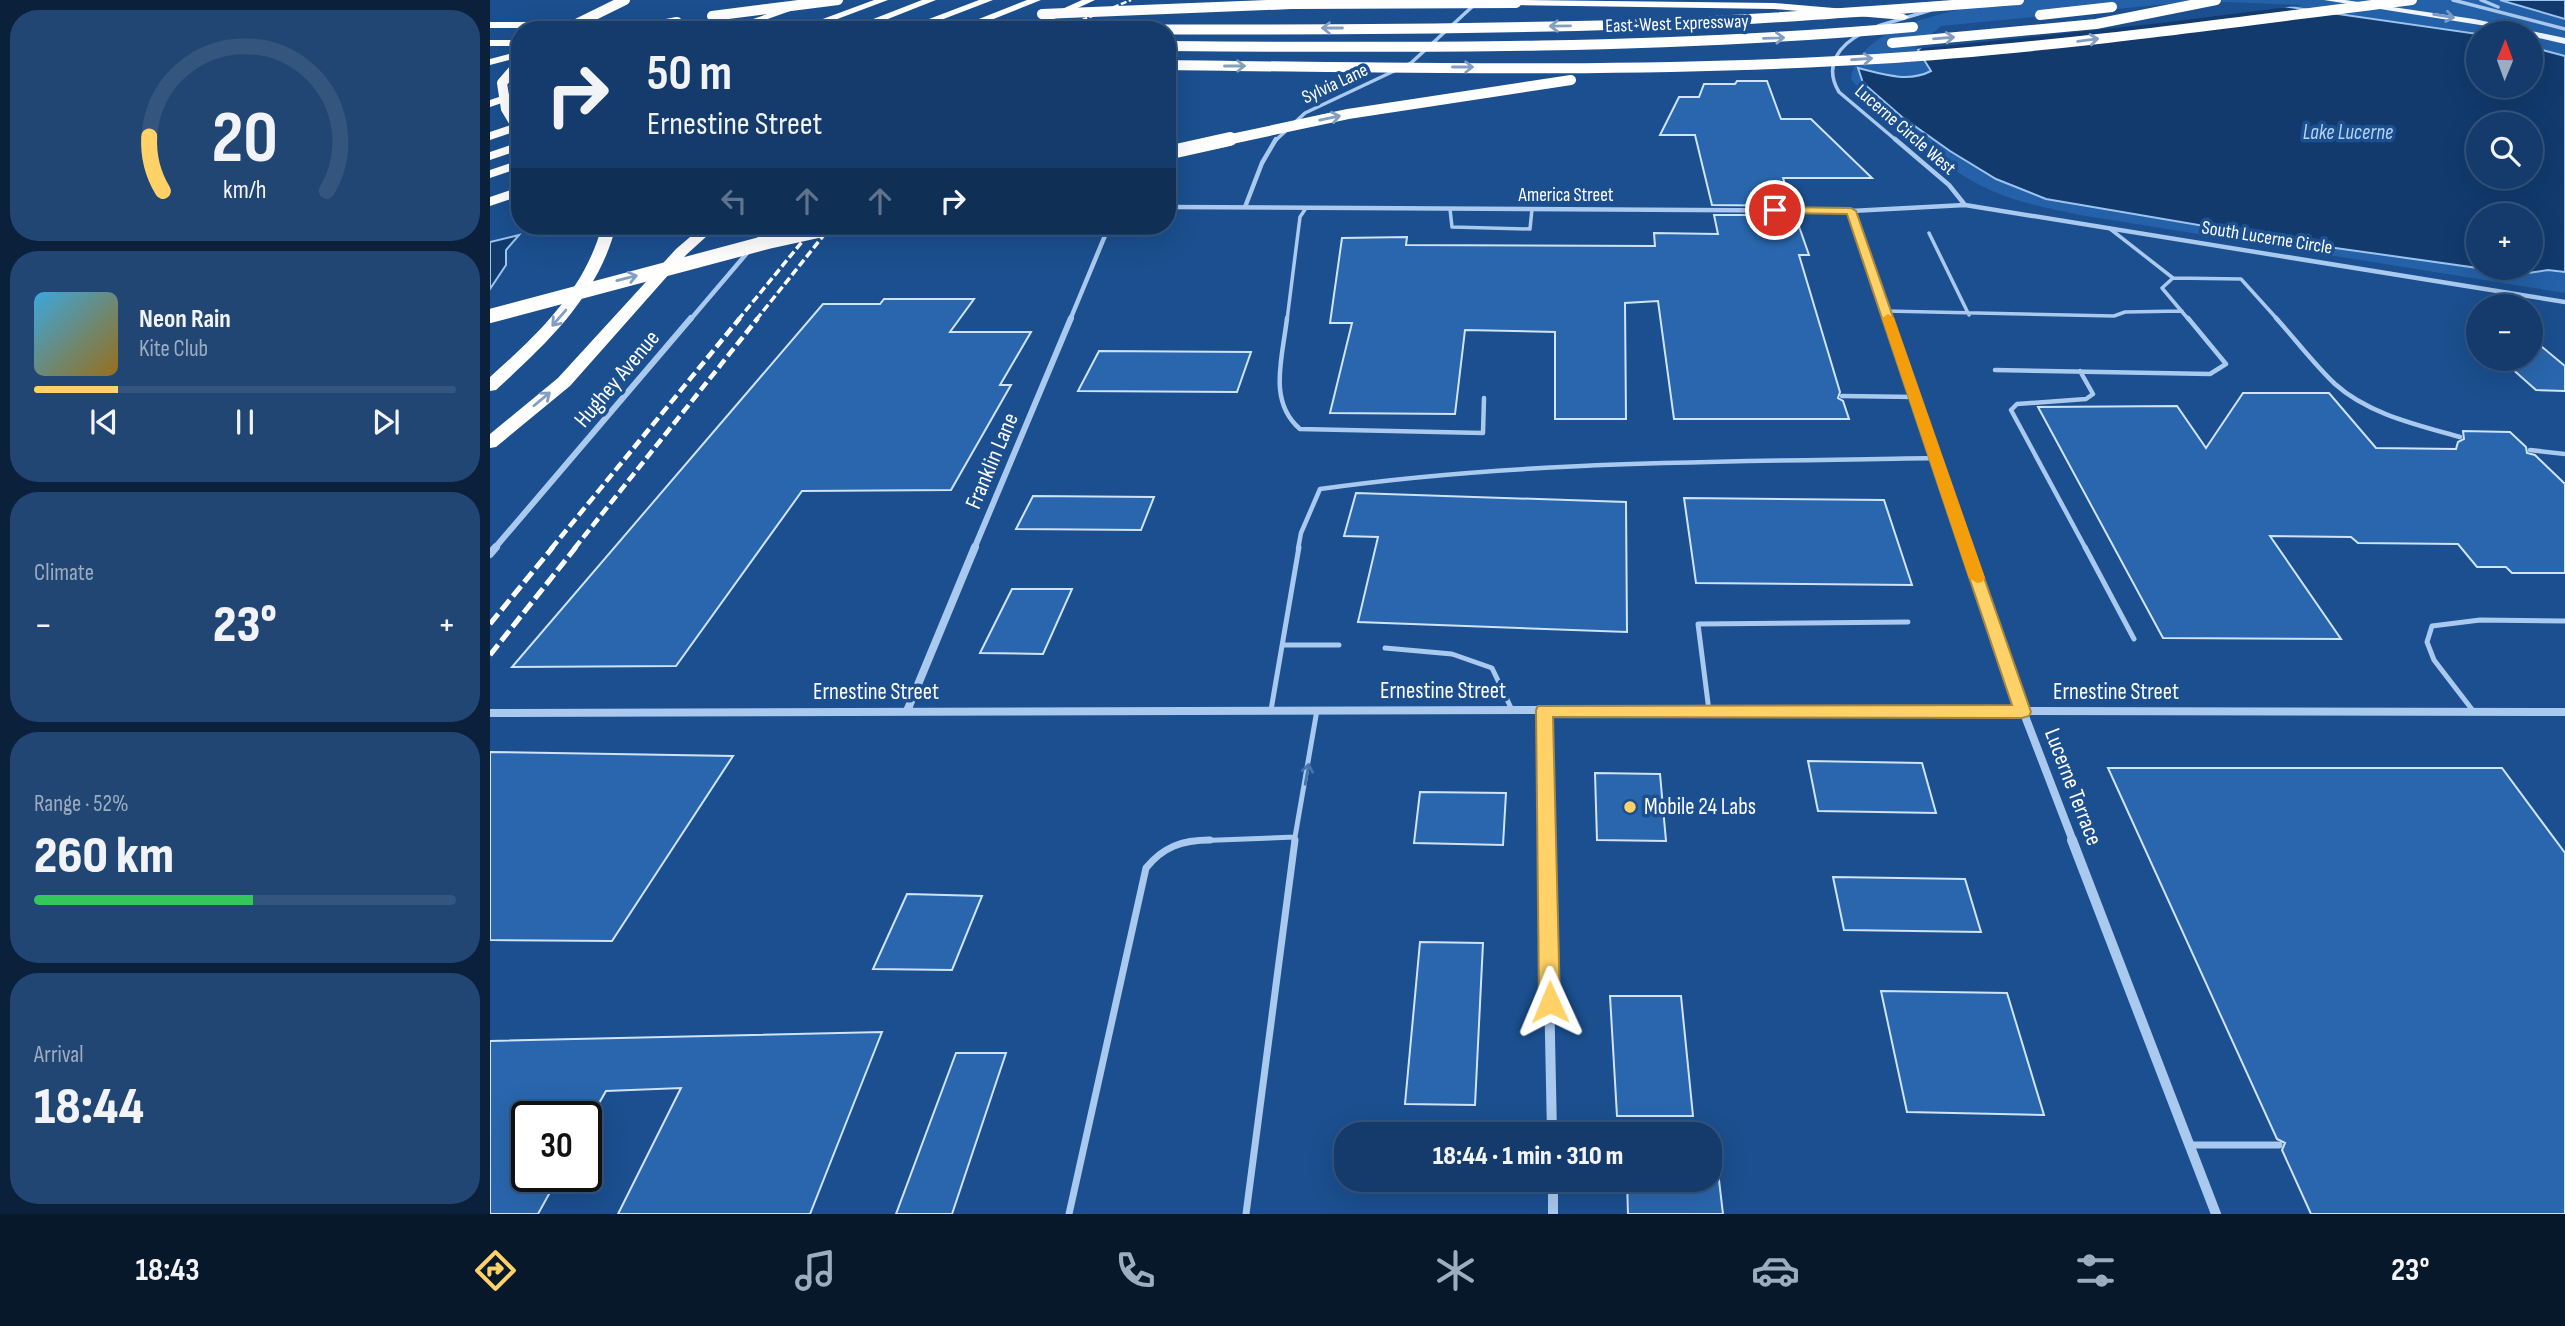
<!DOCTYPE html>
<meta charset="utf-8">
<style>
:root{--surface:#143b6b;--page:#214673;--text:#f1f3f6;--muted:#9dadc1;--line:#33557e;--accent:#ffd166}
body{margin:0;font-family:"Sofia Sans Condensed",sans-serif;background:var(--page);color:var(--text);height:100vh;display:flex;flex-direction:column;font-size:26px;white-space:nowrap}
*{box-sizing:border-box;margin:0}
p{font-size:23px;color:var(--muted)}
.icon{flex:none;width:38px;height:38px;fill:none;stroke:currentColor;stroke-width:2;stroke-linecap:round;stroke-linejoin:round}
.map{position:relative;flex:1;overflow:hidden}
.sheet{display:flex;flex-direction:column;gap:10px;padding:10px;background:#0b203b;width:490px}
.sheet>*{flex:none}
.top-card{position:absolute;left:21px;top:21px;width:665px;height:214px;border-radius:28px;box-shadow:0 7px 28px #0002,0 0 0 2px var(--line);background:#143b6b;color:var(--text);overflow:hidden}
.needle{width:46px;rotate:1deg}
.tools{position:absolute;left:1976px;top:21px;display:grid;gap:14px}
.tools a{display:grid;place-items:center;width:77px;height:77px;border-radius:50%;background:var(--surface);box-shadow:0 7px 28px #0002,0 0 0 2px var(--line);font-size:35px}
.speed{position:absolute;left:21px;top:1101px;display:flex;gap:14px;font-size:35px;font-weight:700;text-align:center}
.speed>*{display:grid;place-content:center;width:91px;height:91px;border-radius:50%;background:var(--surface);box-shadow:0 7px 28px #0002,0 0 0 2px var(--line);line-height:1}
.speed .limit{border:4px solid #111;border-radius:10px;background:#fff;color:#111}
.pin{position:absolute;display:grid;place-items:center;width:60px;height:60px;color:#fff;margin:-30px;border:4px solid #fff;border-radius:50%;box-shadow:0 2px 7px #0007}
.me{position:absolute;width:77px;margin:-38px;rotate:359deg;stroke-linejoin:round;filter:drop-shadow(0 0 5px #0008)}
.turn{display:flex;align-items:center;gap:24px;height:147px;padding:0 21px;font-size:32px}
.turn .icon{width:91px;height:91px;stroke-width:2.5}
.turn b{display:block;font-size:49px;line-height:60px}
.lanes{display:flex;align-items:center;height:66px;padding:0 21px;background:#0003;justify-content:center;gap:35px;direction:ltr}
.lanes .off{opacity:.35}
.big{font-size:52px;font-weight:800;line-height:1.1}
.sheet .tile{flex:1;display:flex;flex-direction:column;justify-content:center;gap:10px;min-width:0;padding:0 24px;border-radius:28px;background:var(--page)}
.sheet .dial{align-items:center;gap:0}
.dial svg{height:182px;overflow:visible;fill:none;stroke:var(--line);stroke-width:7;stroke-linecap:round;text-anchor:middle}
.dial text{fill:var(--text);stroke:none}
.song{display:flex;align-items:center;gap:21px}
.cover{width:84px;height:84px;border-radius:10px;background:linear-gradient(135deg,hsl(200 70% 55%),hsl(40 70% 35%))}
.played{height:7px;border-radius:4px;background:linear-gradient(90deg,var(--accent) 20%,var(--line) 20%)}
.keys{display:flex;justify-content:space-around;direction:ltr}
.heat{display:flex;justify-content:space-between;align-items:center;font-size:38px;direction:ltr}
.charge{height:10px;border-radius:5px;background:linear-gradient(90deg,#34c759 52%,var(--line) 0)}
.trip{position:absolute;left:844px;top:1122px;width:388px;height:70px;border-radius:28px;background:var(--surface);box-shadow:0 7px 28px #0002,0 0 0 2px var(--line);font-weight:800;line-height:70px;text-align:center}
.tab-bar{display:flex;height:112px;justify-content:space-around;align-items:center;background:#08182b;color:var(--muted)}
.tab-bar .icon{width:49px;height:49px}
.tab-bar .on{color:var(--accent)}
.tab-bar b{font-size:32px;color:var(--text)}
main{display:flex;flex:1;min-height:0}
.map>svg:first-child{display:block}
.green{fill:#2461a8}
.water{fill:#123a6d;stroke:#9cc4f0;stroke-width:2;fill-rule:evenodd}
.pier{fill:#1b4f8f}
.building{fill:#2a66ad;stroke:#cfe3fa;stroke-width:2}
.lines{fill:none;stroke-linecap:round;stroke-linejoin:round}
.service-far3{stroke:#a9c9ee;stroke-width:3.5}
.service-far2{stroke:#a9c9ee;stroke-width:4.5}
.service-far1{stroke:#a9c9ee;stroke-width:5}
.service{stroke:#a9c9ee;stroke-width:7}
.minor-far4{stroke:#a9c9ee;stroke-width:3.5}
.minor-far3{stroke:#a9c9ee;stroke-width:4.5}
.minor-far2{stroke:#a9c9ee;stroke-width:6}
.minor-far1{stroke:#a9c9ee;stroke-width:8}
.minor{stroke:#a9c9ee;stroke-width:10}
.primary{fill:#f0f6ff;fill-rule:evenodd}
.motorway{fill:#fff;fill-rule:evenodd}
.rail-far3{stroke:#fff;stroke-width:2.5;stroke-dasharray:6 2.5;stroke-linecap:butt}
.rail-far2{stroke:#fff;stroke-width:3.5;stroke-dasharray:8 3.5;stroke-linecap:butt}
.rail-far1{stroke:#fff;stroke-width:4.5;stroke-dasharray:10 4.5;stroke-linecap:butt}
.rail{stroke:#fff;stroke-width:5;stroke-dasharray:13 5;stroke-linecap:butt}
.motorway-bridge-far1{stroke:#fff;stroke-width:10}
.motorway-bridge{stroke:#fff;stroke-width:14}
.oneway{stroke:#7b9ac1}
.oneway2{stroke:#829ec1}
.oneway3{stroke:#4674ac}
.route{fill:#ffd166;stroke:#a68842;stroke-width:2}
.slow{fill:#f59e0b}
.poi-dot{fill:#ffd166;stroke:#1b4f8f;stroke-width:2.5}
.labels{text-anchor:middle;dominant-baseline:central;stroke-width:7;stroke-linejoin:round;paint-order:stroke}
.far-street-label{font-size:19px;fill:#fff;stroke:#1b4f8f}
.far-water-label{font-size:21px;font-style:italic;fill:#b5d3f5;stroke:#1b4f8f}
.street-label{font-size:23px;fill:#fff;stroke:#1b4f8f}
.poi-label{font-size:23px;fill:#fff;stroke:#1b4f8f;text-anchor:start}
</style>
<main>
<section class="sheet">
<div class="tile dial"><svg viewBox="0 0 100 80">
<path d="M14 69A42 42 0 1 1 86 69"/>
<path d="M14 69A42 42 0 0 1 8 45" stroke="#ffd166"/>
<text x="50" y="56" font-size="32" font-weight="700">20</text>
<text x="50" y="72" font-size="11">km/h</text>
</svg></div>
<div class="tile">
<div class="song"><i class="cover"></i><div><b>Neon Rain</b><p>Kite Club</p></div></div>
<div class="played"></div>
<div class="keys"><svg class="icon" aria-label="previous" viewBox="0 0 24 24"><path d="M18 5L8 12l10 7zM5 5v14"/></svg><svg class="icon" aria-label="pause" viewBox="0 0 24 24"><path d="M8 5v14M16 5v14"/></svg><svg class="icon" aria-label="next" viewBox="0 0 24 24"><path d="M6 5l10 7-10 7zM19 5v14"/></svg></div>
</div>
<div class="tile"><p>Climate</p>
<div class="heat"><a>−</a><b class="big">23°</b><a>+</a></div>
</div>
<div class="tile"><p>Range · 52%</p><b class="big">260 km</b><div class="charge"></div></div>
<div class="tile"><p>Arrival</p><b class="big">18:44</b></div>
</section>
<div class="map">
<svg width="2075" height="1214" viewBox="0 0 2075 1214">
<rect width="100%" height="100%" fill="#1b4f8f"/>
<path class="green" d="M1509,0H2010L2075,19V56L2041,47L2040,33L1988,34L1793,6L1441,71C1418,83 1393,74 1369,68L1953,264L2038,273L2058,270L2075,272V293L1590,215C1561,209 1530,203 1502,191C1452,169 1411,125 1370,90L1361,79C1370,23 1463,13 1509,0Z"/>
<path class="water" d="M2010,0H2075V19Z
M1793,6L1988,34V86H2040L2041,47L2075,56V272L2058,270L2038,273L1989,268H2040V215H1988V268L1831,246L1556,199L1506,179L1460,151L1412,117L1373,83L1368,68C1392,74 1418,83 1441,71L1428,50L1452,30ZM1988,124H2040V177H1988Z
M29,235L16,250V265L0,289V242Z"/>
<path class="pier" d="M1709,1L1814,5L1671,23L1425,49L1451,26Z"/>
<path class="building" d="M1247,81H1277L1291,119H1321L1382,178H1293L1302,206L1222,205L1205,135H1170L1189,97H1209L1214,84H1245Z
M1224,215H1305L1319,255H1309L1350,392L1348,398L1353,401L1359,419H1184L1168,301L1135,303L1136,419H1065V332L975,330L965,414L840,413L862,323H840L852,238L917,237L916,245L1165,246L1164,233L1228,234Z
M394,299H484L460,332H541L510,385H521L461,490L312,491L186,666L22,667L333,304H390Z
M2040,337L2075,366V391L2046,390L2011,359H2040Z
M609,351L761,352L747,392L588,391Z
M1753,393H1839L1886,448L1966,449L1968,442L1974,439L1973,431L2020,432L2036,447L2037,453L2045,455L2075,484V573H2022L2016,567H1987L1968,544L1868,543L1861,537L1780,536L1851,639L1673,638L1548,407L1687,406L1716,448Z
M866,493L1136,502L1137,632L868,622L888,537L854,536Z
M543,496L664,497L651,530L526,529Z
M1194,498L1394,500L1422,585L1206,583Z
M522,589H582L553,654L490,653Z
M0,752L243,756L122,941L0,940Z
M1318,761L1432,763L1446,813L1328,811Z
M1618,768H2012L2075,853V1214H1821L1792,1150L1795,1143L1787,1139Z
M1105,773L1170,774L1176,841L1107,840Z
M930,792L1016,793L1013,845L924,843Z
M1343,877L1475,879L1491,932L1354,930Z
M417,894L492,896L462,970L383,969Z
M930,942L993,943L985,1105L915,1104Z
M1391,991L1517,993L1554,1115L1417,1112Z
M1120,996H1191L1203,1116H1127Z
M392,1032L320,1214H128L191,1088L116,1091L96,1126V1116H37V1176H69L48,1214H0V1041Z
M466,1053H516L462,1214H406Z
M1137,1180H1229L1233,1214H1138Z"/>
<g class="lines">
<path class="service-far3" d="M960,209L962,227L1040,229L1042,209
M1619,228L1683,278L1751,279L1788,320
M1439,233L1479,315
M1683,278L1672,288L1699,320
M1395,311L1624,316L1635,312L1692,311
M797,320L810,217L816,208"/>
<path class="service-far2" d="M797,318C793,356 777,401 810,429L993,433L994,398
M1786,318C1806,340 1824,364 1845,384C1878,414 1928,425 1970,437
M1505,370L1720,374L1736,364L1698,318
M1590,371L1603,394L1596,399L1527,404L1521,410L1596,549
M1352,396L1425,397
M2040,450L2075,454
M808,549L811,533L830,489C1033,460 1241,462 1446,458"/>
<path class="service-far1" d="M1595,547L1644,639
M793,645H849
M895,648L962,654L1002,668L1022,710
M781,710L809,547
M1219,711L1208,624L1418,622
M1984,712L1944,660L1937,642L1942,626L1990,620L2075,621
M805,837L827,710
M702,841L805,837L804,841"/>
<path class="service" d="M1700,1145H1789
M579,1214L656,868C673,847 692,840 720,840
M756,1214L805,840"/>
<path class="minor-far4" d="M1963,0L2075,29
M1991,0L2008,7
M1388,26L1441,10
M1374,32C1349,45 1333,65 1349,92L1407,141
M785,141L815,113L921,63L984,5"/>
<path class="minor-far3" d="M1405,139L1459,185L1475,205
M677,207L1361,211L1475,205L2075,302
M755,207L772,163L786,139
M1361,211L1399,320
M200,320L280,226
M580,320L619,226"/>
<path class="minor-far2" d="M1398,318L1477,549
M4,549L201,318
M484,549L581,318"/>
<path class="minor-far1" d="M1477,547L1533,711L1583,841
M0,554L6,547
M1054,710L1056,841
M417,711L485,547
M0,713L1054,710L2075,712"/>
<path class="minor" d="M1056,840L1062,1134
M1582,840L1726,1214
M1063,1180V1214"/>
<path class="primary" d="M1834,0H1855L1984,19L2075,38V44L2040,36V33Z"/>
<path class="motorway" d="M384,0H398L318,30H303Z
M432,0H446L370,30H355Z
M489,0H503L425,30H410Z
M537,0H551L476,30H461Z
M592,0H605L540,30H526Z
M1026,0L1284,3L1414,14L1419,17L1414,20L1284,9L1023,5V1Z
M312,2L320,4L247,30L234,29Z
M0,22H169L174,25L169,28H0Z
M0,40H30V46H0Z
M30,51V57L0,65V59Z
M30,90V97L0,107V100Z
M30,122V130L0,140V132Z
M30,142V150L0,160V152Z
M30,160V168L0,178V170Z
M30,187V196L0,206V197Z
M112,226H126C108,296 58,342 6,390L0,391V377C49,333 94,291 112,226Z
M213,226H228L196,255L80,386L6,447L0,448V434L68,378L186,249Z"/>
<path class="rail-far3" d="M568,30L641,0"/>
<path class="rail-far2" d="M248,320L325,226
M266,320L341,226"/>
<path class="rail-far1" d="M61,549L250,318
M84,549L268,318"/>
<path class="rail" d="M0,624L63,547
M0,655L86,547"/>
<path class="motorway-bridge-far1" d="M552,14L802,4L1026,3
M1550,15L1622,7
M222,16L348,0
M175,25C479,28 783,33 1087,26C1235,23 1382,11 1529,0
M74,30L135,0
M145,30L187,22
M1402,43L1606,24L1726,0
M677,46C926,48 1175,49 1423,27
M30,62L12,83L16,109L30,132
M677,65C913,68 1150,73 1386,59C1565,48 1744,22 1922,0
M732,141L858,114L1081,80"/>
<path class="motorway-bridge" d="M677,153L740,139
M0,316L278,242L351,226"/>
</g>
<defs><path id="oneway-shaft" d="M-6 0H5M1.5-3L5.5 0L1.5 3" fill="none" stroke-width="1.6" stroke-linecap="round" stroke-linejoin="round" transform="scale(1.75)"/></defs>
<use class="oneway" href="#oneway-shaft" transform="translate(1954 16) rotate(9)"/>
<g class="oneway2">
<use href="#oneway-shaft" transform="translate(1070 26) rotate(179)"/>
<use href="#oneway-shaft" transform="translate(842 28) rotate(180)"/>
<use href="#oneway-shaft" transform="translate(1284 38) rotate(-2)"/>
<use href="#oneway-shaft" transform="translate(1454 38) rotate(-5)"/>
<use href="#oneway-shaft" transform="translate(1598 40) rotate(-7)"/>
<use href="#oneway-shaft" transform="translate(1372 59) rotate(-4)"/>
<use href="#oneway-shaft" transform="translate(745 66)"/>
<use href="#oneway-shaft" transform="translate(973 67)"/>
<use href="#oneway-shaft" transform="translate(840 118) rotate(-12)"/>
<use href="#oneway-shaft" transform="translate(137 278) rotate(-14)"/>
<use href="#oneway-shaft" transform="translate(69 318) rotate(131)"/>
<use href="#oneway-shaft" transform="translate(52 399) rotate(-40)"/>
</g>
<use class="oneway3" href="#oneway-shaft" transform="translate(817 774) rotate(-80)"/>
<path class="route" d="M1285,207L1361,208L1366,211L1541,712L1539,716L1532,718L1063,717L1070,1002L1067,1009L1060,1011L1052,1009L1049,1002L1046,710L1048,706L1522,705L1357,214L1281,213L1280,210Z"/>
<path class="slow" d="M1398,314L1404,318L1495,578L1492,582L1487,583L1479,578L1392,318Z"/>
<circle class="poi-dot" cx="1140" cy="807" r="7"/>
<g class="labels">
<g class="far-street-label">
<text transform="translate(1187 24) rotate(-2)">East-West Expressway</text>
<text transform="translate(845 84) rotate(-25)">Sylvia Lane</text>
<text transform="translate(1415 130) rotate(41)">Lucerne Circle West</text>
<text x="1076" y="195">America Street</text>
<text transform="translate(1777 238) rotate(9)">South Lucerne Circle</text>
</g>
<g class="far-water-label">
<text x="1858" y="132">Lake Lucerne</text>
</g>
<g class="street-label">
<text transform="translate(127 379) rotate(-50)">Hughey Avenue</text>
<text transform="translate(502 461) rotate(-67)">Franklin Lane</text>
<text x="953" y="691">Ernestine Street</text>
<text x="386" y="692">Ernestine Street</text>
<text x="1626" y="692">Ernestine Street</text>
<text transform="translate(1583 787) rotate(69)">Lucerne Terrace</text>
</g>
<g class="poi-label">
<text x="1154" y="807">Mobile 24 Labs</text>
</g>
</g>
</svg>
<div class="tools">
<a><svg class="needle" viewBox="-14 -14 28 28"><path d="M0-13l5 13h-10z" fill="#e53935"/><path d="M0 13l5-13h-10z" fill="#9dadc1"/></svg></a>
<a><svg class="icon" aria-label="search" viewBox="0 0 24 24"><circle cx="10" cy="10" r="6"/><path d="M15 15l6 6"/></svg></a>
<a>+</a>
<a>−</a>
</div>
<div class="speed"><div class="limit">30</div></div>
<div class="pin" style="left:1285px;top:210px;background:#d93025"><svg class="icon" aria-label="arrive" viewBox="0 0 24 24"><path d="M6 21V4h12l-3 4 3 4H6"/></svg></div>
<svg class="me" style="left:1060px;top:1002px" viewBox="-20 -20 40 40"><path d="M0-17L14 15 0 8-14 15z" fill="#ffd166" stroke="#fff" stroke-width="4"/></svg>
<div class="trip">18:44 · 1 min · 310 m</div>
<div class="top-card">
<div class="turn"><svg class="icon" aria-label="right" viewBox="0 0 24 24"><path d="M7 20v-9h11M14 6l5 5-5 5"/></svg><div><b>50 m</b>Ernestine Street</div></div>
<div class="lanes"><svg class="icon off" aria-label="left" viewBox="0 0 24 24"><path d="M17 20v-9H6M10 6l-5 5 5 5"/></svg><svg class="icon off" aria-label="ahead" viewBox="0 0 24 24"><path d="M12 20V5M6 11l6-6 6 6"/></svg><svg class="icon off" aria-label="ahead" viewBox="0 0 24 24"><path d="M12 20V5M6 11l6-6 6 6"/></svg><svg class="icon" aria-label="right" viewBox="0 0 24 24"><path d="M7 20v-9h11M14 6l5 5-5 5"/></svg></div>
</div>
</div>
</main>
<nav class="tab-bar">
<b>18:43</b>
<svg class="icon on" aria-label="directions" viewBox="0 0 24 24"><path d="M12 3l9 9-9 9-9-9zM9 14v-3h6M13 9l2 2-2 2"/></svg>
<svg class="icon" aria-label="music" viewBox="0 0 24 24"><path d="M9 18V5l10-2v13"/><circle cx="6" cy="18" r="3"/><circle cx="16" cy="16" r="3"/></svg>
<svg class="icon" aria-label="phone" viewBox="0 0 24 24"><path d="M5 4h4l2 5-3 2q2 4 5 5l2-3 5 2v4C11 20 4 13 5 4z"/></svg>
<svg class="icon" aria-label="climate" viewBox="0 0 24 24"><path d="M12 3v18M4 7l16 10M4 17L20 7"/></svg>
<svg class="icon" aria-label="car" viewBox="0 0 24 24"><path d="M5 17H2v-5l4-1 3-4h7l3 4 3 1v5h-3M9 17h6M6 11h13"/><circle cx="7" cy="17" r="2"/><circle cx="17" cy="17" r="2"/></svg>
<svg class="icon" aria-label="filters" viewBox="0 0 24 24"><path d="M4 7h16M4 17h16"/><circle cx="9" cy="7" r="2"/><circle cx="15" cy="17" r="2"/></svg>
<b>23°</b>
</nav>
